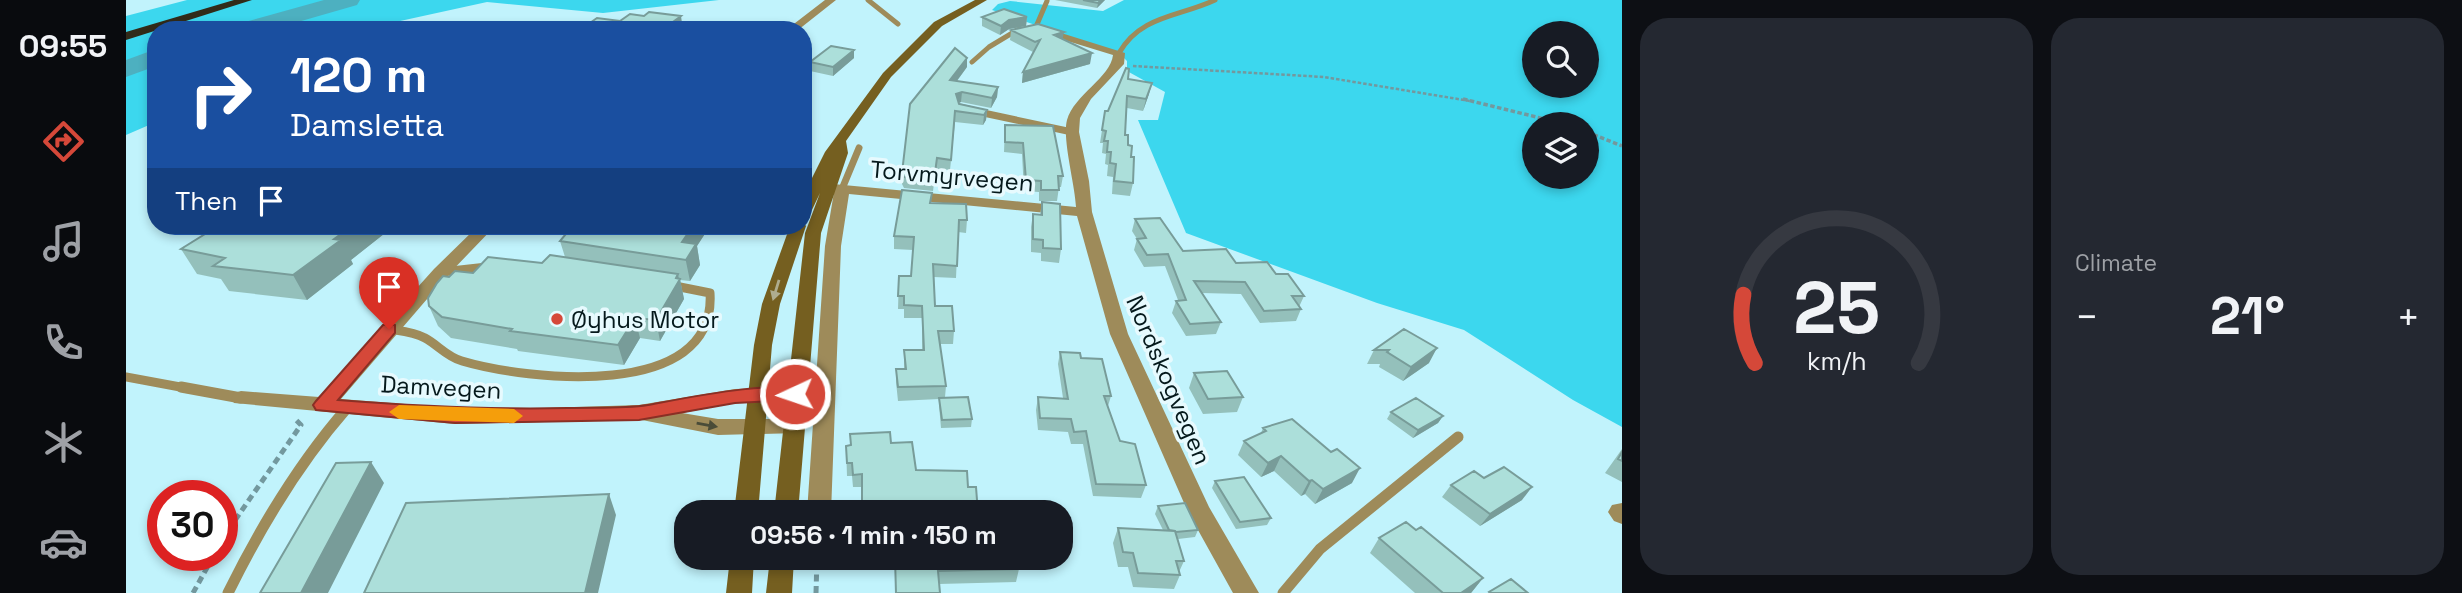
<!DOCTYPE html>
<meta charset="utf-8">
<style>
:root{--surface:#171b24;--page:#242831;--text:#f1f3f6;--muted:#9ea1a6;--line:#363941;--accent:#d54839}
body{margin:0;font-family:"Space Grotesk",sans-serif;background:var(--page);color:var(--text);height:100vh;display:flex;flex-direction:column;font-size:26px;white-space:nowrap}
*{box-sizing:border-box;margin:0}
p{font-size:23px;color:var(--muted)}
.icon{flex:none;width:38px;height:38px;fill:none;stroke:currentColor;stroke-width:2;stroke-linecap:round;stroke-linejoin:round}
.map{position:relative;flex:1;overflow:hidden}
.panel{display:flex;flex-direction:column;gap:18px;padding:18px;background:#0d0f14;width:840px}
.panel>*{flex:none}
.hud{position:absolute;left:21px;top:21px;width:665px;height:214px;border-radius:28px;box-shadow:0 4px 10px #0003;background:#1a4fa0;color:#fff;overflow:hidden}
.buttons{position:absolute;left:1396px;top:21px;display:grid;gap:14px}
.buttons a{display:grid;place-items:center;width:77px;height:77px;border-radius:50%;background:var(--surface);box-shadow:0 4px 10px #0003;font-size:35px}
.speed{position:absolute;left:21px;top:480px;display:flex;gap:14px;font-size:35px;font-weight:700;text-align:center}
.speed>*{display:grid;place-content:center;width:91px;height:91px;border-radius:50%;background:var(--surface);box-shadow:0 4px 10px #0003;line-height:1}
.speed .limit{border:10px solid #d22;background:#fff;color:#111}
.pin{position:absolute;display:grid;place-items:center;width:60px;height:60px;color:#fff;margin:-72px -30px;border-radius:50% 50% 50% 0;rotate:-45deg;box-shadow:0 0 7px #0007}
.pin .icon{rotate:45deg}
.me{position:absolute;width:77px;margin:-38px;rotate:267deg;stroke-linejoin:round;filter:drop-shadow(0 0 5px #0008)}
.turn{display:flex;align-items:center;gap:24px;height:147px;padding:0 28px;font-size:32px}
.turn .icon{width:91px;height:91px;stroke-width:2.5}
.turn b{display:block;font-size:49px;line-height:60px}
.then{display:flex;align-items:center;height:66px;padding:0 28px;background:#0003;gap:14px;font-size:26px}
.big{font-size:52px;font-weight:700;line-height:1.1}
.panel .tile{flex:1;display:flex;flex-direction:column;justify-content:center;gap:10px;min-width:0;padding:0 24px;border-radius:28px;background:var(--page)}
.panel .dial{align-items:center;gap:0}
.dial svg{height:182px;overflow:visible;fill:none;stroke:var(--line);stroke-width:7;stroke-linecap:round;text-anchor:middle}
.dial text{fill:var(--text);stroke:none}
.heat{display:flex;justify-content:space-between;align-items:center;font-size:38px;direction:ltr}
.panel .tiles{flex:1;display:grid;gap:18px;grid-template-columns:repeat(2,1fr)}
.trip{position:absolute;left:548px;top:500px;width:399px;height:70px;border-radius:28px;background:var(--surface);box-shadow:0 4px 10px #0003;font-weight:700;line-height:70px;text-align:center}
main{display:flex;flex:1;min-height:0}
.tab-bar{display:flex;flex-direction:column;width:126px;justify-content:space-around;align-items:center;background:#090b0e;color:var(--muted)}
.tab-bar .icon{width:49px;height:49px}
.tab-bar .selected{color:var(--accent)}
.tab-bar b{font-size:32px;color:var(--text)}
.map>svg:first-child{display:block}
.green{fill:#3cd7ee;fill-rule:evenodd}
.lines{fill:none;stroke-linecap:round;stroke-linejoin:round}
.stream{stroke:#4db0c0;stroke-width:4.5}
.river{fill:#4db0c0;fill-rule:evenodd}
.path-far2{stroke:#73989e;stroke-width:2.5;stroke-dasharray:3.5 2;stroke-linecap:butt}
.path-far1{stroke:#73989e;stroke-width:3.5;stroke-dasharray:4.5 2.5;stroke-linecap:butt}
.path{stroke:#73989e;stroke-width:5;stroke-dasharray:7 4.5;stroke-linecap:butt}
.lane-far3{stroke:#9e8b5a;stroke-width:5}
.lane-far2{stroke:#9e8b5a;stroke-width:7}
.lane-far1{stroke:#9e8b5a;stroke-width:9}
.lane{stroke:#9e8b5a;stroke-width:11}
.street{fill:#9e8b5a;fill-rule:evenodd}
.secondary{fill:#755f20;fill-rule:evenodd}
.highway{fill:#312b19;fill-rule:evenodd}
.wall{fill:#94c0bb}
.shaded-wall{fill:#789c99}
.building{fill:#acdfda;stroke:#789c99;stroke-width:2}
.oneway{fill:#aeac8f}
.oneway2{fill:#4a4c38}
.route{fill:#d54839;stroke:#8a2f25;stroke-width:2}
.slow{fill:#f59e0b}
.poi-dot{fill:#d54839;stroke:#e7fafe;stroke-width:2.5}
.labels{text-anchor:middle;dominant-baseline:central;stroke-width:7;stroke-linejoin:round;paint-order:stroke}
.street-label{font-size:24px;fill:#05191c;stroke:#e7fafe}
.poi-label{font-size:24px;fill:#05191c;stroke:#e7fafe;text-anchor:start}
</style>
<main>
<nav class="tab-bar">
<b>09:55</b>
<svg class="icon selected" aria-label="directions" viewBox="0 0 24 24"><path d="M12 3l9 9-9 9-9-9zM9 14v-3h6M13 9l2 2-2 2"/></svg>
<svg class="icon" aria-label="music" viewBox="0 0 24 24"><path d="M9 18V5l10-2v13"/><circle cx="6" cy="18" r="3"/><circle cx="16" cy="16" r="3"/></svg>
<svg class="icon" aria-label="phone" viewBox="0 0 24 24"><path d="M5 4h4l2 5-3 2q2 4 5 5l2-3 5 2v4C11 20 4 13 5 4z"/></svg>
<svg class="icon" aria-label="climate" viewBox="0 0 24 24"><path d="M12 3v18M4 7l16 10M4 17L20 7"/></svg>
<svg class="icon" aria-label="car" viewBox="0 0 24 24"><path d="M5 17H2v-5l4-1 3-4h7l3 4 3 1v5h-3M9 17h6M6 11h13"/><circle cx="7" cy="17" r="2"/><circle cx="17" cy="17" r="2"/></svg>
</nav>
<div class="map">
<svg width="1496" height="593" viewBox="0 0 1496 593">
<rect width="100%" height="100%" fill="#c1f3fc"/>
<path class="green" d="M61,0H593L477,13L361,2L233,30H30V122L0,135V16Z
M998,0H1496V427L1447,400L1338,330L1251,303L1060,233L1012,120H1032L1039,92L1001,71V61L995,55L866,10L872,4L884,1L977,11ZM1409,33H1461V86H1409ZM1409,124H1461V177H1409Z"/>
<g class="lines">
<path class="stream" d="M222,1L227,0"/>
<path class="river" d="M198,0H234L231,5L144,30H105L108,25Z
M30,49V66L0,77V60Z"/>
<path class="path-far2" d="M1007,66L1198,77L1344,101"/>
<path class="path-far1" d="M1337,99L1439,124
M1461,132L1496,146"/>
<path class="path" d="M96,539L175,425L170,420
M67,593L88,555
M690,593L691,558"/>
<path class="lane-far3" d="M742,0L772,24
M909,29L921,1
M993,53C1015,15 1053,17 1089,0
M846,62L863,47L893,29"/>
<path class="lane-far2" d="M848,111L946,132
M716,189L733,148"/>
<path class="lane-far1" d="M316,272L361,267
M263,329C275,331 288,332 299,338C312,345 321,357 336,361C400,380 591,402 584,293L544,285
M0,377L65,389"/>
<path class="lane" d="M55,387L115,398
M102,593C135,526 172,464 221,408
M1157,593L1194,549L1332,437"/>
<path class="street" d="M699,0H710L672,30H660Z
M916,27L999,53L998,64L965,99L954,118L953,132L963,181L966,212L1002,334L1083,507L1133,593H1107L1062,512L984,334L951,216L723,194L715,246L705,513H681L699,246L708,192L700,188L707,184L950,207C949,184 936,139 941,120C948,95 985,77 987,55L912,32L911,30Z
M352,226H369L320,277L215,399L329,408L387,409L513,405L609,389L669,387L676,389L679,394L676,399L609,403L556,413L592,419H666L673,421L676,427L673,433L592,435L516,420L329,424L108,403L105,398L108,393L115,391L193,397L308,269Z
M1496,503V524L1488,521L1482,512L1486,505Z"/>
<path class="secondary" d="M849,0H861L816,26L765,77L720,141L722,153L695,233L672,513H648L679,233L694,193L685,212L677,217V196L699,152L757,73L808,22Z
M678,223L680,226L654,304L646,345L632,513H608L628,345L636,304L664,226H677Z
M604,558H628L626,593H600Z
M644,558H668L666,593H640Z"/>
<path class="highway" d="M108,0H126L0,40V32Z"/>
</g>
<path class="wall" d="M929,0H979L971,8Z
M856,17H901L900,26L883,29L874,35L856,26Z
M885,30L936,39L964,64L896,83L897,72L907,52L884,40Z
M728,50V58L707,76L684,71V62Z
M841,67L831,81L872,87L871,97L865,108L835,102L833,103L861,110L860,120L857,125L829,122L824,170L810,169L807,191L778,188L776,184V173L784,104Z
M1002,79L1023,94L1017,111L1001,108L999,135L1005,157L1007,183L1004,196L986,194L987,177L981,176L982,165L979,164L980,154L976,153L977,143H974L979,111H982Z
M879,125L937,176L935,187H933L931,201H913V192L898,191L896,154L878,152Z
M916,202L935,249L933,263L915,261V253L905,252V227L907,214L914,215Z
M805,203L841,220L840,233L832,232L830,278L808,277L809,306L828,331L827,344H814L820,386L819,397L846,419L845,427L815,428L813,405V399L772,401L770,382V369H778V350H796V318H778V309H772L773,276H785L787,250L768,249V236Z
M1009,219L1057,251L1150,274L1178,296L1173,307L1175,309L1170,321L1134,323L1115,294L1076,293L1095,322L1090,334L1060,336L1046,313L1050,301L1052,300L1039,266L1018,267L1008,250L1011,239L1006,231Z
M92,226H268L225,260L227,264L181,300L103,291L95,279L71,274L55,249Z
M467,226H584L571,246L574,265L564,281L554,280L558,299L534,341L514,338L498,365L392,351L391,349L325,338L312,326L303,306L323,277L416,263L439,257L434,241L463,231Z
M1278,329L1303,363L1277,381L1253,367L1254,364H1241L1248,350Z
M934,352L955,358L985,396L982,406L994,441L1020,485L1015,498L967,496L957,444H945L942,432L912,430L910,410L912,397L937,398L932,364Z
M1068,373L1117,397L1111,412L1077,414L1063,388Z
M1265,412L1317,416L1312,423L1287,438L1261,419Z
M1137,428L1226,483L1189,504L1179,494L1175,496L1148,471L1135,477L1112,455L1118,441L1135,433Z
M765,443L790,470L842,487L852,513H737L736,487H727L726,476H721L720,446Z
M1496,449V482L1479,473Z
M1358,478L1396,500L1354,526L1316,497L1325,485Z
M1089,481L1145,518L1141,525L1110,529L1086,488Z
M1032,506L1072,530L1069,537L1052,539L1058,561L1053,572L1054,575L1048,589L1007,587L1002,567H992L987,543L992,528L1037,530L1029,514Z
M1290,530L1357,578L1345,593H1289L1244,553L1253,538Z
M759,558H891L893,569L890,582L813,584L814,593H769V560H759Z"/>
<path class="shaded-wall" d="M975,0H979L971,8L972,3Z
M555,16L557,30H536Z
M901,17L900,26L883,29L874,35L875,26L883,20Z
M938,32L936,42L928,35Z
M728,50V58L707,76V67Z
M966,53L964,64L896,83L897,72Z
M841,58V67L824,90V80Z
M1026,83L1023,94L1017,111L1020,99Z
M872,87L871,97L865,108L866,98Z
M836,92L835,102L829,104L830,94Z
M861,110L860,120L857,125L858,115Z
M226,226H268L225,260L227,264L181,300L167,275L208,239Z
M567,226H584L571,246L574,265L564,281L556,242Z
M552,274L553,280L554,279L558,299L534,341L530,320Z
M509,318L514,338L498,365L492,345Z
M1311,348L1303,363L1277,381L1285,367Z
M1317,416L1312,423L1287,438L1292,430Z
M1155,456L1148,471L1135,477L1142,463Z
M245,462L258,483L202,593H175Z
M1234,468L1226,483L1189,504L1197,489Z
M1186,480L1179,494L1175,496L1183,481Z
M1406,487L1396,500L1354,526L1364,514Z
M483,494L490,515L472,593H459Z
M1357,578L1345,593H1335Z"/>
<path class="building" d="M957,0H975L972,3Z
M878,9L901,17L883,20L875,26L856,17Z
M523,12L555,16L536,30H454L471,18L494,21L504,14L518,16Z
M912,24L938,32L928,35L966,53L897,72L914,40L909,42L885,30Z
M705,46L728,50L707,67L684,62Z
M829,48L841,58L824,80L872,87L866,98L836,92L830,94L833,104L861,110L858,115L829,111L825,160L811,158L808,180L778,177L776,173L784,104Z
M1000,68L1003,69L1002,79L1026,83L1020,99L1001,96L999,135H1002V145L1006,146L1005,157H1008L1007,183L988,181L990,164L984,163L985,152H981L982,141H978L980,131L976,130L979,111H982Z
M879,125L927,126L937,176H932L933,190H915V181L900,180L897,143L879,142Z
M776,190L806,193L804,203L840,204L841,220H833L831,266L807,264L809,306H826L828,331H812L820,386L772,387L770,369H780L778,350H798L796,306L778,305V296H772L773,276H785L788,237L768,236Z
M916,202L934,204L935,249L917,248V240L907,239V214L916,215Z
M1034,218L1057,251L1100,249L1110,263L1141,262L1150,274H1162L1178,296H1166L1175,309L1138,311L1119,282L1068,281L1095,322L1064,324L1050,301L1060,300L1042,254L1021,255L1011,239L1020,238L1009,219Z
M92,226H226L208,239L215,240L167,275L87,266L99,258L55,249Z
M467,226H567L556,242L570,244L560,260L434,241L444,229L463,231Z
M424,255L552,274L550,278L554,279L530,320L509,318L492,345L384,331L386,329L316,317L303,306L302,298L311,283L317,276L323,277L329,271L347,273L362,257L416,263Z
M1278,329L1311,348L1285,367L1261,352L1263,350H1248Z
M934,352L954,353L955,358L976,359L985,396H978L994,441L1009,444L1020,485L970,484L960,431L948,432L945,419L914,418L912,397L942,399Z
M1101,371L1117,397L1082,399L1068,373Z
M842,397L846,419L816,420L813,398Z
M1290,398L1317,416L1292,430L1265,412Z
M1166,419L1205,452L1211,449L1234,468L1197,489L1186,480L1183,481L1155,456L1142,463L1118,441L1140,431L1137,428Z
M764,432L765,443L786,442L790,470L841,471L842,487H850L852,513H759V505L736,506V474L727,475L726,463H721L720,446L725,445L724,434Z
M1496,452V461L1492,459Z
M245,462L175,593H134L210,463Z
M1378,467L1406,487L1364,514L1325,485L1348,471L1358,478Z
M1118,477L1145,518L1114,522L1089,481Z
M483,494L459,593H238L280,503Z
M1059,503L1072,530L1050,532L1049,531L1043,530L1032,506Z
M1280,522L1290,530L1295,527L1357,578L1335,593H1317L1253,538Z
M992,528L1049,531L1058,561H1050L1054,575L1012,573L1007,553L997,552Z
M769,558H891L893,569L812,571L814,593H770Z
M1385,579L1402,593H1364L1363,592Z"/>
<defs><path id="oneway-solid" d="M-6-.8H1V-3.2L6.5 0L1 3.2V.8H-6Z" transform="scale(1.75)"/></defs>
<use class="oneway" href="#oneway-solid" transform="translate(650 290) rotate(107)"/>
<use class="oneway2" href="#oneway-solid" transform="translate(581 425) rotate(10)"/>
<path class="route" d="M263,324L269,325V333L212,400C289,406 364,410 442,408C468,407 496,409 522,405C545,401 667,375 678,394L669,400L609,403L513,420L329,423L190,410L187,405L190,401L257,325Z"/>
<path class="slow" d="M273,405L388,409L397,416L388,423L273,419L263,412Z"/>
<circle class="poi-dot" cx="431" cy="319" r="7"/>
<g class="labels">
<g class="street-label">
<text transform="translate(826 176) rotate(5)">Torvmyrvegen</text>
<text transform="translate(1043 380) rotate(67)">Nordskogvegen</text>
<text transform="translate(315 387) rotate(3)">Damvegen</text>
</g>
<g class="poi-label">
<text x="445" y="319">Øyhus Motor</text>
</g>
</g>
</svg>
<div class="buttons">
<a><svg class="icon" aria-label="search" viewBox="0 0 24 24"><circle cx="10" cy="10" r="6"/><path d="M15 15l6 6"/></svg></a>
<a><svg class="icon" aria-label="layers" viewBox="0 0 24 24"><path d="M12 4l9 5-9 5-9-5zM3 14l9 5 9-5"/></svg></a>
</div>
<div class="speed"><div class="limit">30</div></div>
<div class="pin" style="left:263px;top:329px;background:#d93025"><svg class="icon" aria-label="arrive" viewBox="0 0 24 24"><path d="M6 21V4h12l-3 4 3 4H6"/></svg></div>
<svg class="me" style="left:669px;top:394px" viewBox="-20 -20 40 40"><circle r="17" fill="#d54839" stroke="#fff" stroke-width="3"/><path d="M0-11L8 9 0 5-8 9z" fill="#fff"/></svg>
<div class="trip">09:56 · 1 min · 150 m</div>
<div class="hud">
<div class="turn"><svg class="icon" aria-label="right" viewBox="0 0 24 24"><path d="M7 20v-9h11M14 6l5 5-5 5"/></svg><div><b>120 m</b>Damsletta</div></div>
<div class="then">Then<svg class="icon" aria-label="arrive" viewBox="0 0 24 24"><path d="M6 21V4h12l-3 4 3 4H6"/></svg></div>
</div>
</div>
<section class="panel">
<div class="tiles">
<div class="tile dial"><svg viewBox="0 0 100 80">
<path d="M14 69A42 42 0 1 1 86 69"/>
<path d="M14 69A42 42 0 0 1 9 39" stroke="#d54839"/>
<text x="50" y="56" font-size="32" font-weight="700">25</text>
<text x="50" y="72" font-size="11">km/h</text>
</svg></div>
<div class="tile"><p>Climate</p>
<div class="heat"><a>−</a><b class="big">21°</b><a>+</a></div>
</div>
</div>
</section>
</main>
